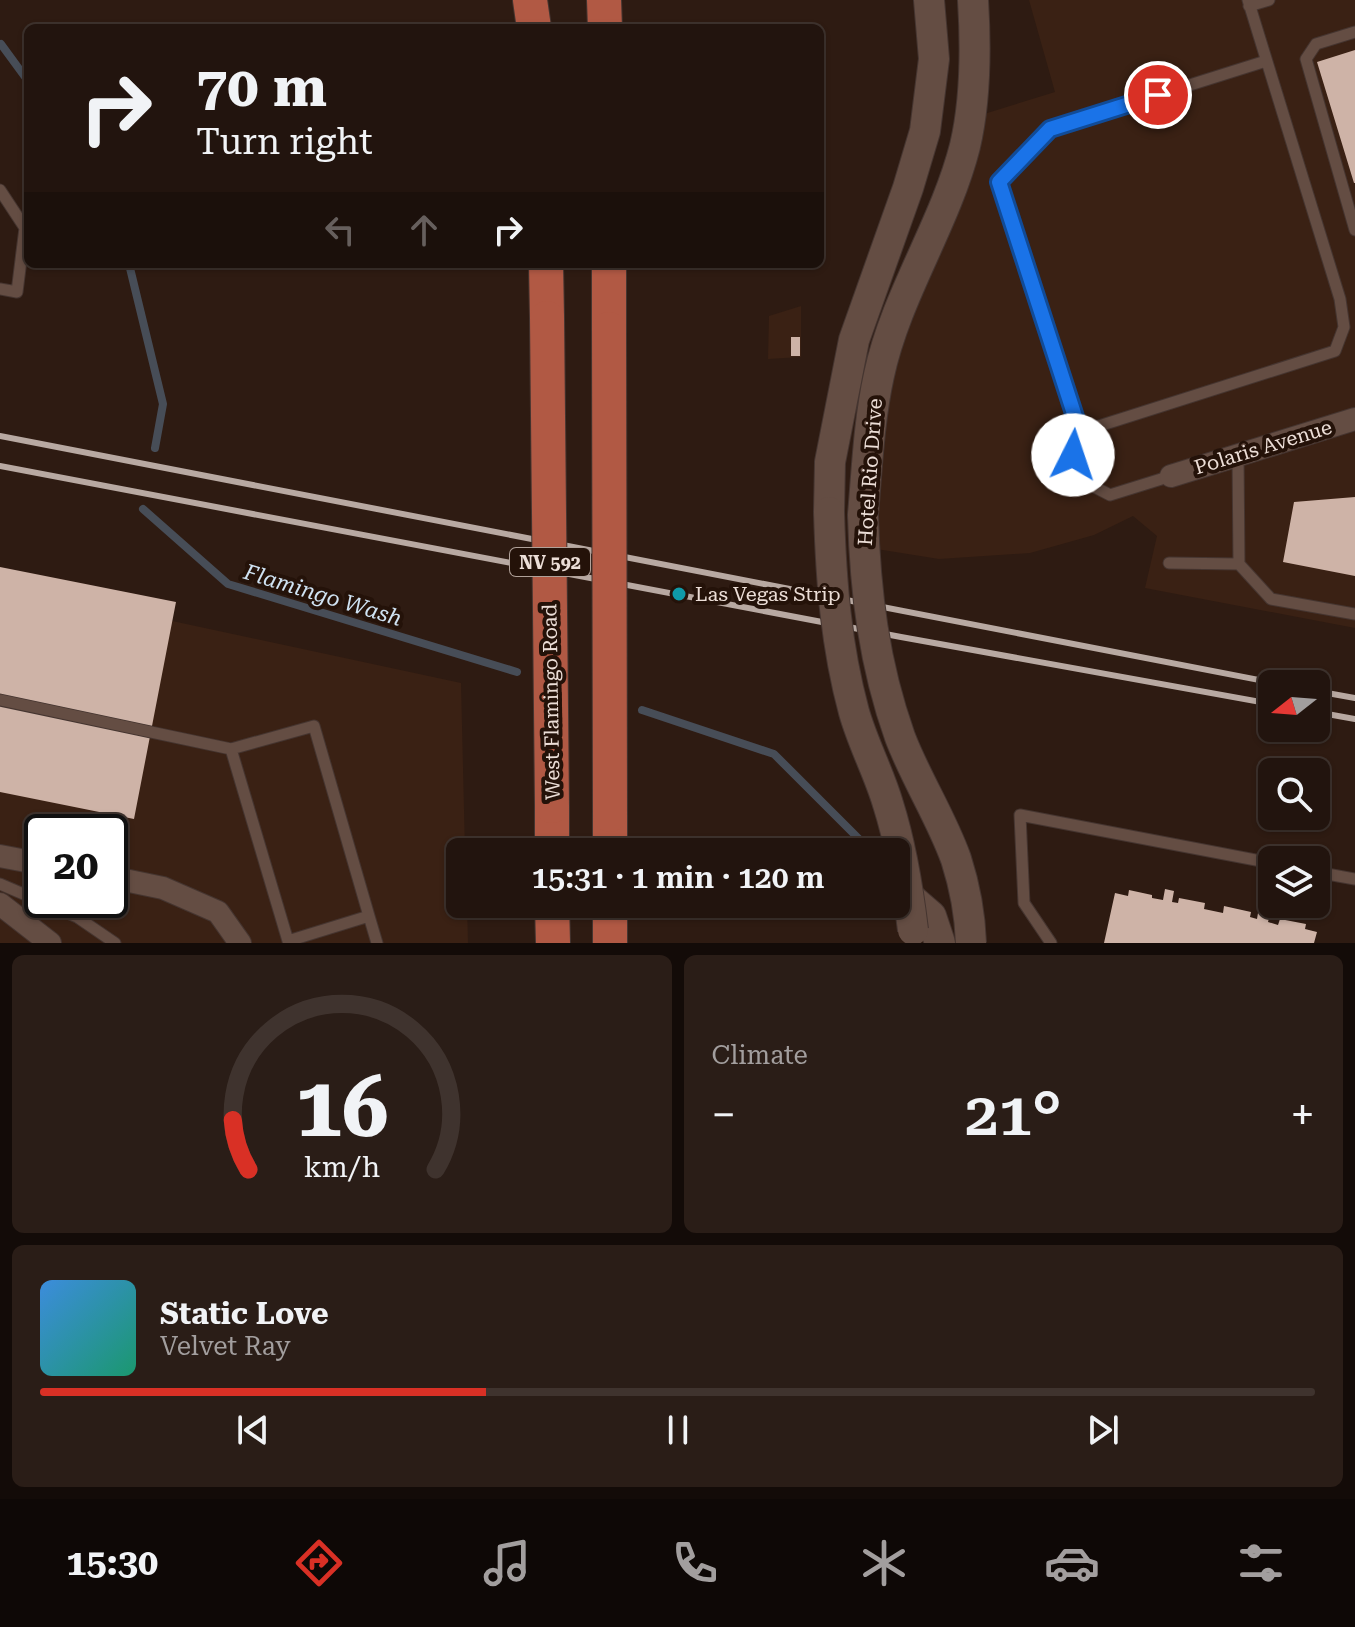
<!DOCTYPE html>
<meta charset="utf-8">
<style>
:root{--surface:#22140e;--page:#2a1d17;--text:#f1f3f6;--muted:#a29e9e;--line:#3f332e;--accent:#d93025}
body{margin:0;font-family:"Roboto Serif",serif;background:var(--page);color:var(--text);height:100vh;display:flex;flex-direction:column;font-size:30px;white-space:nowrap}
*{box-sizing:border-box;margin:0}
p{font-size:26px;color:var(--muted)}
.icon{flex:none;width:44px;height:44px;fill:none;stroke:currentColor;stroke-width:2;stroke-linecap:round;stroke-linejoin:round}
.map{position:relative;height:943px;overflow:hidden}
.side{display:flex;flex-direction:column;gap:12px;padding:12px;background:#130b08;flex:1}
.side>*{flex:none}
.guide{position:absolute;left:24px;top:24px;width:800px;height:244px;border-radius:12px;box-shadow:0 2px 6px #0004,0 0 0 2px var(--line);background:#22140e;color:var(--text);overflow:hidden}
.needle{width:52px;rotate:253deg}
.fabs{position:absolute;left:1258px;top:670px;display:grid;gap:16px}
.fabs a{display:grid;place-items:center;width:72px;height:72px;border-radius:12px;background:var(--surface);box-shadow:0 2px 6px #0004,0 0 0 2px var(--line);font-size:40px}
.speed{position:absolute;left:24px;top:814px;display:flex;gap:16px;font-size:40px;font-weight:700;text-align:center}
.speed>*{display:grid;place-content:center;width:104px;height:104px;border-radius:50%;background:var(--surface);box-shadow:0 2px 6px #0004,0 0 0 2px var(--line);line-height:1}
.speed .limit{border:4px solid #111;border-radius:12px;background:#fff;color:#111}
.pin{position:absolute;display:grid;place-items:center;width:68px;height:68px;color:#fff;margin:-34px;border:4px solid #fff;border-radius:50%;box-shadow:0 2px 8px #0007}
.me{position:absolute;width:88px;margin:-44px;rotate:4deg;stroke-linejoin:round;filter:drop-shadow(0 0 6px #0008)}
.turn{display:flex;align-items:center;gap:28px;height:168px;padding:0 40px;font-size:36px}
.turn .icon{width:104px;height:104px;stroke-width:2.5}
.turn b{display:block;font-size:56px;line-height:68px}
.lanes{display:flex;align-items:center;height:76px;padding:0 40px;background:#0003;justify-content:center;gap:40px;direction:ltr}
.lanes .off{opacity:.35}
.big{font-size:60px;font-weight:600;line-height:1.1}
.side .card{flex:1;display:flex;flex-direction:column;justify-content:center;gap:12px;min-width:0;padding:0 28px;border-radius:12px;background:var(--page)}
.side .dial{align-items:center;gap:0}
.dial svg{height:208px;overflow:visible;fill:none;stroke:var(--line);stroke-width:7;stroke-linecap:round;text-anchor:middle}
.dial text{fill:var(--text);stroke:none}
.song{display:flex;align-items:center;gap:24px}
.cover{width:96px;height:96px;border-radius:12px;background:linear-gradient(135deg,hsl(210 70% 55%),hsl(160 70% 35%))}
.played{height:8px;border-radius:4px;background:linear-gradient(90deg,var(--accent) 35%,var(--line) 35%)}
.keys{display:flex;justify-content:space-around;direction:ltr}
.heat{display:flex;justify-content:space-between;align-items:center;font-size:44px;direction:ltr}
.side .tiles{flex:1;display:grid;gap:12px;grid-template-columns:1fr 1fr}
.card:last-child{grid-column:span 2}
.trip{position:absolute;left:446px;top:838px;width:464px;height:80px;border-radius:12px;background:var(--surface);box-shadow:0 2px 6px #0004,0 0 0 2px var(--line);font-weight:600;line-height:80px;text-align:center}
.menu{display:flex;height:128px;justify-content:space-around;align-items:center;background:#0e0806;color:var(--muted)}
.menu .icon{width:56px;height:56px}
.menu .selected{color:var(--accent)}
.menu b{font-size:36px;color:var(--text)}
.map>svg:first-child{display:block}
.built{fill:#3a2114;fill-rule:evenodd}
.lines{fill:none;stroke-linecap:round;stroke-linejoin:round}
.stream{stroke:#474d57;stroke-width:8}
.building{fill:#ceb3a7}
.lane-casing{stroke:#453530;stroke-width:13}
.street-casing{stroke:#453530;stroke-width:24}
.secondary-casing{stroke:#453530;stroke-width:32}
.primary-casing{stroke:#453530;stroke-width:36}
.lane{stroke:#644d43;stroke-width:11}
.street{stroke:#644d43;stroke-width:22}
.secondary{stroke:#644d43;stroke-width:30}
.primary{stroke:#b15944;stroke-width:34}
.rail{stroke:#b8a9a2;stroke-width:6}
.secondary-bridge-casing{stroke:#453530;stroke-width:32;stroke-linecap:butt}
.primary-bridge-casing{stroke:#453530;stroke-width:36;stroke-linecap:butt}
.secondary-bridge{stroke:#644d43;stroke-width:30}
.primary-bridge{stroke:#b15944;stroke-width:34}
.route-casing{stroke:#114b97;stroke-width:20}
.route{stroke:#1a73e8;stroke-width:14}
.culture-dot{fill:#0f9aa8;stroke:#241209;stroke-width:3}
.labels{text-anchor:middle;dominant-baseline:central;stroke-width:8;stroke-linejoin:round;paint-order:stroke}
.shield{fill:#241209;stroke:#b0a199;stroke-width:2}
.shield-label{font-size:18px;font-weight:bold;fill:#ecded7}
.street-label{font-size:20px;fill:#ecded7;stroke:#241209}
.poi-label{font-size:20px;fill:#ecded7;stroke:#241209;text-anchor:start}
.water-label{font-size:22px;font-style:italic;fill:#d0e3f3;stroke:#241209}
</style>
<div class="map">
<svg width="1355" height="943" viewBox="0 0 1355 943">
<rect width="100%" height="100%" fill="#2e1b12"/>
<path class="built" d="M1029,0H1355V628L1145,588L1157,536L1133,516L1094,535L1030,553L939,559L864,547L871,428L968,119L1055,92Z
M801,306V357L768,359L769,316Z
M0,584L461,683L465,852H460V904H467L468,943H0ZM42,832H110V900H42Z"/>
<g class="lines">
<path class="stream" d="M1,44L28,81
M129,264L163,404L155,448
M143,509L228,584L517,672
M642,710L774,754L872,852"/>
</g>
<path class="building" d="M1355,50V183H1354L1317,62Z
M791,337H800V356H791Z
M1355,497V576L1283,562L1294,502Z
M0,567L176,602L134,819L0,792Z
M1165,889L1174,891L1172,902L1178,903L1179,898L1205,903L1204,909L1223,913L1224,906L1251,912L1250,917L1257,919L1259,907L1271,910L1268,922L1278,925L1280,919L1306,924L1305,929L1317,932L1314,943H1104L1115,893L1128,896L1129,890L1152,895V898L1163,900Z"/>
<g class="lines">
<defs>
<path id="lane" d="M1249,6L1269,0
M1355,32L1316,44L1306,59L1355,230
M0,190L25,228L17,292L0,289
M1080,432L999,182L1050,129L1266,61
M1171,476L1110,495L1083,481L1073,455L1080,432L1335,351L1344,327L1340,299L1248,0
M1169,563L1239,564L1238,455
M1239,564L1271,599L1355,614
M0,700L231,749
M1316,872L1355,879
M0,884L77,917L115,943
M288,941L231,749L314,726L369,916
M289,943L288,941L369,916L377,943
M1051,943L1024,903L1020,815L1272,863"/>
<path id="street" d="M1171,476L1355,419
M0,856L42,864
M110,877L163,888L218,912L240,943
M0,904L50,943"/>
<path id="secondary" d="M829,512L830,462L854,340L908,188L925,131L934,59L929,0
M863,515C867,468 869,420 879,375C896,295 945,225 965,146C976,99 976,48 973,0
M909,897L931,916L940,943"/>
<path id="primary" d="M530,0L534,28
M604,0L605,28
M546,264L547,318
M609,264V329
M552,806V852
M610,852V815
M552,904L553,943
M610,943V904"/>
</defs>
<use href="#lane" class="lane-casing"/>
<use href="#street" class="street-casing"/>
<use href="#secondary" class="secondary-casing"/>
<use href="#primary" class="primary-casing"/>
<use href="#lane" class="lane"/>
<use href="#street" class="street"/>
<use href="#secondary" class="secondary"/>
<use href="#primary" class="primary"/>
<path class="rail" d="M0,436L1280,684
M0,466L901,637L1272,704
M1316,691L1355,698
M1316,712L1355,719"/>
<defs>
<path id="secondary-bridge" d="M829,512C831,580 836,646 854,712C863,744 879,773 888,804C901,845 908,888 913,930
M863,515C865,591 874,664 900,737C916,779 941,817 956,859C965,887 970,914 971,943"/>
<path id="primary-bridge" d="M547,318L552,806
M609,329L610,815"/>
</defs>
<use href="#secondary-bridge" class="secondary-bridge-casing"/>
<use href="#primary-bridge" class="primary-bridge-casing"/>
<use href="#secondary-bridge" class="secondary-bridge"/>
<use href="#primary-bridge" class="primary-bridge"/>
</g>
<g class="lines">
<defs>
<path id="route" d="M1073,455L1080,432L999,182L1050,129L1158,95"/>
</defs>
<use href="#route" class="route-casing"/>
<use href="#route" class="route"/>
</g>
<circle class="culture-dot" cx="679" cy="594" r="8"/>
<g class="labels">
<rect class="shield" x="510" y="548" width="80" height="28" rx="6"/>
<g class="shield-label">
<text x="550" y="562">NV 592</text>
</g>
<g class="street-label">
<text transform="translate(1263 447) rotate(-17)">Polaris Avenue</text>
<text transform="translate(870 472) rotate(-86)">Hotel Rio Drive</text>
<text transform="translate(551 702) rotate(-91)">West Flamingo Road</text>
</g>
<g class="poi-label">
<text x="695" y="594">Las Vegas Strip</text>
</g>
<g class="water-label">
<text transform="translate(323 595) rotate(17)">Flamingo Wash</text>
</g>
</g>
</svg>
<div class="fabs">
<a><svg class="needle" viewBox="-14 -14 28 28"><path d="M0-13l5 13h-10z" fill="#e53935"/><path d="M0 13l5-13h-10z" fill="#a29e9e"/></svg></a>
<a><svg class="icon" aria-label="search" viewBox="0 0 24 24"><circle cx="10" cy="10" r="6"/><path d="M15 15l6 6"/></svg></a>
<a><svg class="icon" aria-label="layers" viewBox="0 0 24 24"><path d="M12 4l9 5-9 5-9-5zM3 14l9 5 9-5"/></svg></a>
</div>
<div class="speed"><div class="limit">20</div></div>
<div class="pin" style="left:1158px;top:95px;background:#d93025"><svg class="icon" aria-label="arrive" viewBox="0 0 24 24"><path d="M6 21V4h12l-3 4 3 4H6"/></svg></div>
<svg class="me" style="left:1073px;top:455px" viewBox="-20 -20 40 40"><circle r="19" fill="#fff"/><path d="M0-13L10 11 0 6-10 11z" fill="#1a73e8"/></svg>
<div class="trip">15:31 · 1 min · 120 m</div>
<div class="guide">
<div class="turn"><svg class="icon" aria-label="right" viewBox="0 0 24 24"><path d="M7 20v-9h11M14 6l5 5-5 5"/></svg><div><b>70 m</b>Turn right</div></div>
<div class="lanes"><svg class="icon off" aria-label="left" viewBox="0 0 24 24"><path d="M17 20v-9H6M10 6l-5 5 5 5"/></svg><svg class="icon off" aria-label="ahead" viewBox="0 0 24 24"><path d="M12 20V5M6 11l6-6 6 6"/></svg><svg class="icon" aria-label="right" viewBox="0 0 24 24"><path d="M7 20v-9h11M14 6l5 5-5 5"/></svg></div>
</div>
</div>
<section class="side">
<div class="tiles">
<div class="card dial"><svg viewBox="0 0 100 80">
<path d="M14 69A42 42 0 1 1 86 69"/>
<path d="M14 69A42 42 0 0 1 8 50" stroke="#d93025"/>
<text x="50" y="56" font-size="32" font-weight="700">16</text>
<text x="50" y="72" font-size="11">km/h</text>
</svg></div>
<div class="card"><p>Climate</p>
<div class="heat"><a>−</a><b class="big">21°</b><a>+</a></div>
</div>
<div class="card">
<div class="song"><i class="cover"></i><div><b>Static Love</b><p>Velvet Ray</p></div></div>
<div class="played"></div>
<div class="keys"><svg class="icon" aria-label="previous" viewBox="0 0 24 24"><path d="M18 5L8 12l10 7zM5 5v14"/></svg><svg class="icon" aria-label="pause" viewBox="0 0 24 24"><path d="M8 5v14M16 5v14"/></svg><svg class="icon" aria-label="next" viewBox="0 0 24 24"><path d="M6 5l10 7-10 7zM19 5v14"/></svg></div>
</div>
</div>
</section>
<nav class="menu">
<b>15:30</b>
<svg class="icon selected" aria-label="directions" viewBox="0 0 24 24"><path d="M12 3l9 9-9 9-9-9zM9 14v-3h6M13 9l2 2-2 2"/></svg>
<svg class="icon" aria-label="music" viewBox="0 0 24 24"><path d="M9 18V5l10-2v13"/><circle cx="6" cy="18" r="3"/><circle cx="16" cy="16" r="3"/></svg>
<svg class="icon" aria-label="phone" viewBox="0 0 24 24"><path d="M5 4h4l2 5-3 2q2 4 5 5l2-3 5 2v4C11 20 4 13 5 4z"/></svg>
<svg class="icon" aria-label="climate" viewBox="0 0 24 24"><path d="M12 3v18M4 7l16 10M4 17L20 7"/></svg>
<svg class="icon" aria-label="car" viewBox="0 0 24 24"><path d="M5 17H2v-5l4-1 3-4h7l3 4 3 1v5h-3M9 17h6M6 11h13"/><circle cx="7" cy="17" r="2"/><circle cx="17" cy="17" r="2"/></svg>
<svg class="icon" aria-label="filters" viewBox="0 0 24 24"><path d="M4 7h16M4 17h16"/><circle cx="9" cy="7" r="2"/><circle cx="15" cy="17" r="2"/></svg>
</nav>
